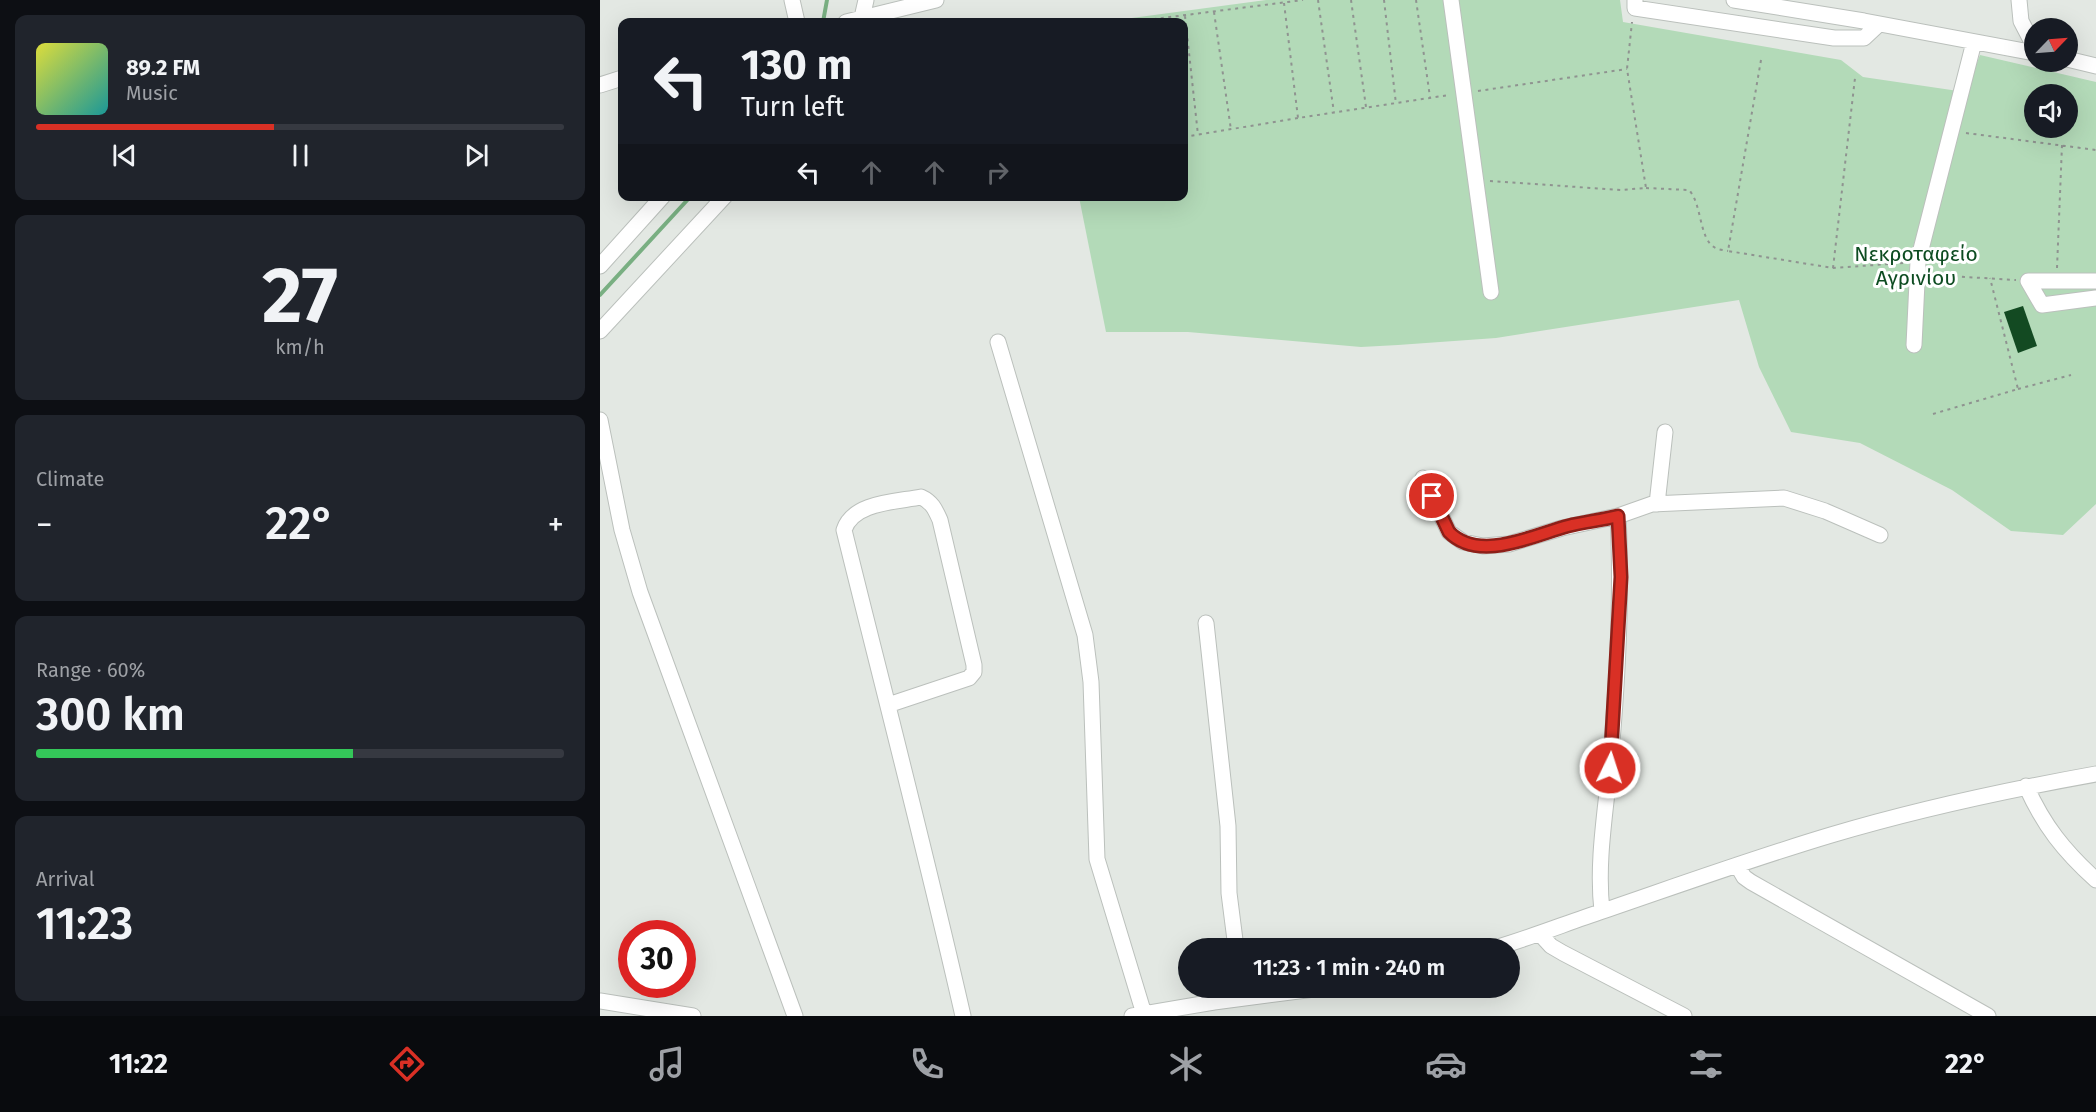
<!DOCTYPE html>
<meta charset="utf-8">
<style>
:root{--surface:#171b24;--page:#20242c;--text:#f1f3f6;--muted:#9ea1a6;--line:#363941;--accent:#d93025}
body{margin:0;font-family:"Fira Sans",sans-serif;background:var(--page);color:var(--text);height:100vh;display:flex;flex-direction:column;font-size:22px;white-space:nowrap}
*{box-sizing:border-box;margin:0}
p{font-size:20px;color:var(--muted)}
.icon{flex:none;width:33px;height:33px;fill:none;stroke:currentColor;stroke-width:2;stroke-linecap:round;stroke-linejoin:round}
.map{position:relative;flex:1;overflow:hidden}
.sheet{display:flex;flex-direction:column;gap:15px;padding:15px;background:#0d0f14;width:600px}
.sheet>*{flex:none}
.hud{position:absolute;left:18px;top:18px;width:570px;height:183px;border-radius:12px;box-shadow:0 6px 24px #0002;background:#171b24;color:var(--text);overflow:hidden}
.needle{width:39px;rotate:65deg}
.tools{position:absolute;left:1424px;top:18px;display:grid;gap:12px}
.tools a{display:grid;place-items:center;width:54px;height:54px;border-radius:50%;background:var(--surface);box-shadow:0 6px 24px #0002;font-size:30px}
.speed{position:absolute;left:18px;top:920px;display:flex;gap:12px;font-size:30px;font-weight:700;text-align:center}
.speed>*{display:grid;place-content:center;width:78px;height:78px;border-radius:50%;background:var(--surface);box-shadow:0 6px 24px #0002;line-height:1}
.speed .limit{border:9px solid #d22;background:#fff;color:#111}
.pin{position:absolute;display:grid;place-items:center;width:51px;height:51px;color:#fff;margin:-26px;border:3px solid #fff;border-radius:50%;box-shadow:0 2px 6px #0007}
.me{position:absolute;width:66px;margin:-33px;rotate:4deg;stroke-linejoin:round;filter:drop-shadow(0 0 4px #0008)}
.turn{display:flex;align-items:center;gap:21px;height:126px;padding:0 24px;font-size:27px}
.turn .icon{width:78px;height:78px;stroke-width:2.5}
.turn b{display:block;font-size:42px;line-height:51px}
.lanes{display:flex;align-items:center;height:57px;padding:0 24px;background:#0003;justify-content:center;gap:30px;direction:ltr}
.lanes .off{opacity:.35}
.big{font-size:45px;font-weight:600;line-height:1.1}
.sheet .widget{flex:1;display:flex;flex-direction:column;justify-content:center;gap:9px;min-width:0;padding:0 21px;border-radius:12px;background:var(--page)}
.sheet .dial{align-items:center;gap:0}
.dial b{font-size:78px;line-height:1}
.song{display:flex;align-items:center;gap:18px}
.cover{width:72px;height:72px;border-radius:9px;background:linear-gradient(135deg,hsl(60 70% 55%),hsl(180 70% 35%))}
.played{height:6px;border-radius:3px;background:linear-gradient(90deg,var(--accent) 45%,var(--line) 45%)}
.keys{display:flex;justify-content:space-around;direction:ltr}
.heat{display:flex;justify-content:space-between;align-items:center;font-size:33px;direction:ltr}
.charge{height:9px;border-radius:4px;background:linear-gradient(90deg,#34c759 60%,var(--line) 0)}
.trip{position:absolute;left:578px;top:938px;width:342px;height:60px;border-radius:30px;background:var(--surface);box-shadow:0 6px 24px #0002;font-weight:600;line-height:60px;text-align:center}
.tabs{display:flex;height:96px;justify-content:space-around;align-items:center;background:#090b0e;color:var(--muted)}
.tabs .icon{width:42px;height:42px}
.tabs .selected{color:var(--accent)}
.tabs b{font-size:27px;color:var(--text)}
main{display:flex;flex:1;min-height:0}
.map>svg:first-child{display:block}
.green{fill:#b3dab8;fill-rule:evenodd}
.lines{fill:none;stroke-linecap:round;stroke-linejoin:round}
.stream{stroke:#79af82;stroke-width:4}
.building{fill:#134a22}
.minor-casing{stroke:#bbc0bc;stroke-width:17}
.path{stroke:#8f9390;stroke-width:2;stroke-dasharray:3 4.5;stroke-linecap:butt}
.minor{stroke:#fff;stroke-width:15}
.route-casing{stroke:#8d1f18;stroke-width:15}
.route{stroke:#d93025;stroke-width:10}
.labels{text-anchor:middle;dominant-baseline:central;stroke-width:6;stroke-linejoin:round;paint-order:stroke}
.park-label{font-size:21px;fill:#0d4c21;stroke:#fff}
</style>
<main>
<section class="sheet">
<div class="widget">
<div class="song"><i class="cover"></i><div><b>89.2 FM</b><p>Music</p></div></div>
<div class="played"></div>
<div class="keys"><svg class="icon" aria-label="previous" viewBox="0 0 24 24"><path d="M18 5L8 12l10 7zM5 5v14"/></svg><svg class="icon" aria-label="pause" viewBox="0 0 24 24"><path d="M8 5v14M16 5v14"/></svg><svg class="icon" aria-label="next" viewBox="0 0 24 24"><path d="M6 5l10 7-10 7zM19 5v14"/></svg></div>
</div>
<div class="widget dial"><b>27</b><p>km/h</p></div>
<div class="widget"><p>Climate</p>
<div class="heat"><a>−</a><b class="big">22°</b><a>+</a></div>
</div>
<div class="widget"><p>Range · 60%</p><b class="big">300 km</b><div class="charge"></div></div>
<div class="widget"><p>Arrival</p><b class="big">11:23</b></div>
</section>
<div class="map">
<svg width="1496" height="1016" viewBox="0 0 1496 1016">
<rect width="100%" height="100%" fill="#e3e8e3"/>
<path class="green" d="M666,0H1020L1023,22L1241,60L1263,77L1365,92L1380,55L1496,82V504L1463,535L1411,531L1352,490L1260,443L1191,432L1159,367L1139,300L896,338L798,345L761,347L588,332H506L479,197L584,196V22H502ZM1434,94H1467V128H1434Z"/>
<g class="lines">
<path class="stream" d="M223,22L227,0
M0,295L91,196"/>
</g>
<path class="building" d="M1423,306L1437,346L1418,353L1404,312Z"/>
<g class="lines">
<defs>
<path id="minor" d="M192,0L197,22
M851,0L891,292
M1035,0V8L1234,38H1264L1279,24
M1134,0L1264,21L1434,53
M1419,0L1421,21L1434,46
M246,22L336,0
M261,22L266,0
M1467,59L1496,66
M0,85L22,78
M0,266L63,196
M1496,281H1428L1442,305L1496,298
M0,331L125,196
M398,342L485,635L491,682L497,859L544,1014
M1314,345L1318,261L1374,42
M0,420L22,530L40,592L195,1016
M823,478L849,532L863,542L883,546L909,544L962,528L1018,516L1052,504L1184,498L1225,511L1280,535
M1057,504L1065,432
M606,623L628,826L629,893L636,948
M288,705L369,678L374,672V665L340,520C335,509 332,502 321,497C296,502 253,502 244,530C284,692 326,853 363,1016
M1426,786C1444,826 1464,851 1496,880
M1137,865L1144,877L1151,882L1388,1016
M1002,911C996,859 1007,805 1011,753C1018,674 1022,595 1018,516
M940,934L951,946L963,953L1084,1016
M895,948C932,937 967,923 1003,911C1079,885 1154,858 1231,835C1318,809 1407,790 1496,774
M0,1001L93,1016
M532,1016L614,1002L730,987"/>
</defs>
<use href="#minor" class="minor-casing"/>
<path class="path" d="M718,0L734,113
M751,0L766,107
M784,0L796,104
M816,0L830,97
M684,3L698,118L849,95
M614,12L631,130
M585,16L598,135
M531,22L703,0
M1161,60L1128,251L1233,268L1303,263
M878,91L1027,69
M1366,133L1496,150
M584,137L698,118
M890,181L1021,190L1046,188L1027,69L1032,22
M1046,188L1089,190C1102,204 1099,238 1114,247C1118,250 1124,250 1128,251
M1233,268L1255,78
M1457,268L1462,145
M1332,275L1416,280
M1418,389L1471,375
M1333,414L1418,389L1390,278"/>
<use href="#minor" class="minor"/>
</g>
<g class="lines">
<defs>
<path id="route" d="M832,496L849,532C879,563 934,535 968,526C985,522 1002,520 1018,516L1021,577L1010,768"/>
</defs>
<use href="#route" class="route-casing"/>
<use href="#route" class="route"/>
</g>
<g class="labels">
<g class="park-label">
<text x="1316" y="254">Νεκροταφείο<tspan x="1316" dy="24">Αγρινίου</tspan></text>
</g>
</g>
</svg>
<div class="tools">
<a><svg class="needle" viewBox="-14 -14 28 28"><path d="M0-13l5 13h-10z" fill="#e53935"/><path d="M0 13l5-13h-10z" fill="#9ea1a6"/></svg></a>
<a><svg class="icon" aria-label="sound" viewBox="0 0 24 24"><path d="M4 9h4l5-4v14l-5-4H4zM17 9q2 3 0 6"/></svg></a>
</div>
<div class="speed"><div class="limit">30</div></div>
<div class="pin" style="left:832px;top:496px;background:#d93025"><svg class="icon" aria-label="arrive" viewBox="0 0 24 24"><path d="M6 21V4h12l-3 4 3 4H6"/></svg></div>
<svg class="me" style="left:1010px;top:768px" viewBox="-20 -20 40 40"><circle r="17" fill="#d93025" stroke="#fff" stroke-width="3"/><path d="M0-11L8 9 0 5-8 9z" fill="#fff"/></svg>
<div class="trip">11:23 · 1 min · 240 m</div>
<div class="hud">
<div class="turn"><svg class="icon" aria-label="left" viewBox="0 0 24 24"><path d="M17 20v-9H6M10 6l-5 5 5 5"/></svg><div><b>130 m</b>Turn left</div></div>
<div class="lanes"><svg class="icon" aria-label="left" viewBox="0 0 24 24"><path d="M17 20v-9H6M10 6l-5 5 5 5"/></svg><svg class="icon off" aria-label="ahead" viewBox="0 0 24 24"><path d="M12 20V5M6 11l6-6 6 6"/></svg><svg class="icon off" aria-label="ahead" viewBox="0 0 24 24"><path d="M12 20V5M6 11l6-6 6 6"/></svg><svg class="icon off" aria-label="right" viewBox="0 0 24 24"><path d="M7 20v-9h11M14 6l5 5-5 5"/></svg></div>
</div>
</div>
</main>
<nav class="tabs">
<b>11:22</b>
<svg class="icon selected" aria-label="directions" viewBox="0 0 24 24"><path d="M12 3l9 9-9 9-9-9zM9 14v-3h6M13 9l2 2-2 2"/></svg>
<svg class="icon" aria-label="music" viewBox="0 0 24 24"><path d="M9 18V5l10-2v13"/><circle cx="6" cy="18" r="3"/><circle cx="16" cy="16" r="3"/></svg>
<svg class="icon" aria-label="phone" viewBox="0 0 24 24"><path d="M5 4h4l2 5-3 2q2 4 5 5l2-3 5 2v4C11 20 4 13 5 4z"/></svg>
<svg class="icon" aria-label="climate" viewBox="0 0 24 24"><path d="M12 3v18M4 7l16 10M4 17L20 7"/></svg>
<svg class="icon" aria-label="car" viewBox="0 0 24 24"><path d="M5 17H2v-5l4-1 3-4h7l3 4 3 1v5h-3M9 17h6M6 11h13"/><circle cx="7" cy="17" r="2"/><circle cx="17" cy="17" r="2"/></svg>
<svg class="icon" aria-label="filters" viewBox="0 0 24 24"><path d="M4 7h16M4 17h16"/><circle cx="9" cy="7" r="2"/><circle cx="15" cy="17" r="2"/></svg>
<b>22°</b>
</nav>
